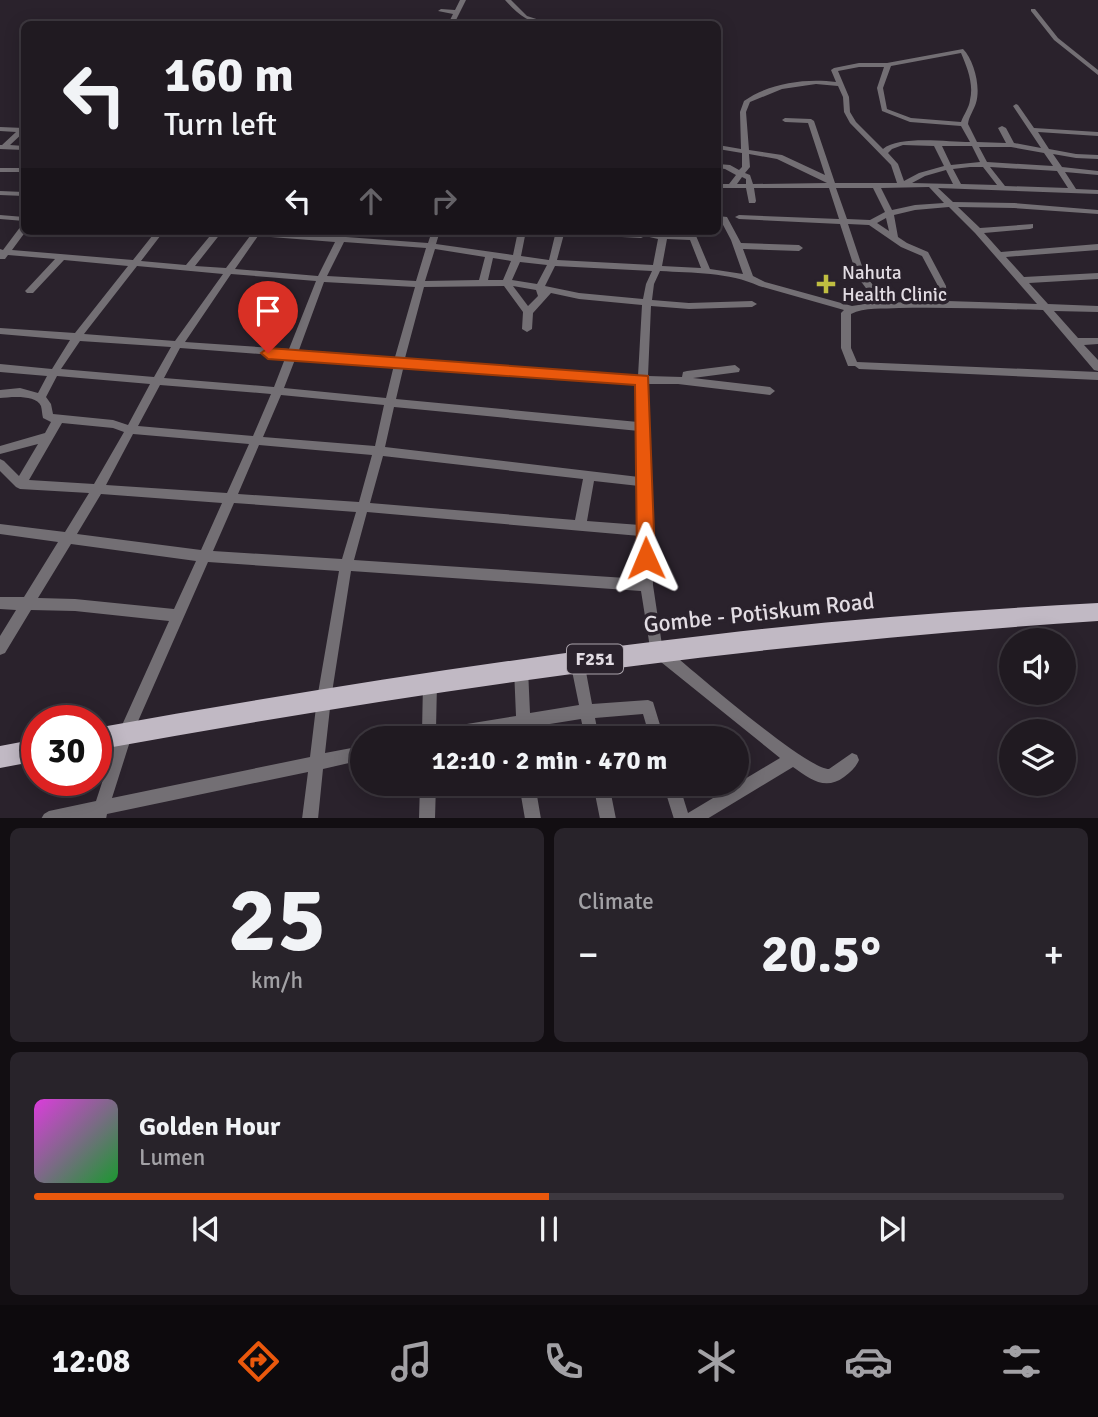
<!DOCTYPE html>
<meta charset="utf-8">
<style>
:root{--surface:#201a21;--page:#28232a;--text:#f1f3f6;--muted:#a2a1a5;--line:#3d383f;--accent:#ea580c}
body{margin:0;font-family:Signika,sans-serif;background:var(--page);color:var(--text);height:100vh;display:flex;flex-direction:column;font-size:26px;white-space:nowrap}
*{box-sizing:border-box;margin:0}
p{font-size:23px;color:var(--muted)}
.icon{flex:none;width:38px;height:38px;fill:none;stroke:currentColor;stroke-width:2;stroke-linecap:round;stroke-linejoin:round}
.map{position:relative;height:818px;overflow:hidden}
.panel{display:flex;flex-direction:column;gap:10px;padding:10px;background:#120e12;flex:1}
.panel>*{flex:none}
.guide{position:absolute;left:21px;top:21px;width:700px;height:214px;border-radius:10px;box-shadow:0 4px 18px #0003,0 0 0 2px var(--line);background:#201a21;color:var(--text);overflow:hidden}
.fabs{position:absolute;left:999px;top:628px;display:grid;gap:14px}
.fabs a{display:grid;place-items:center;width:77px;height:77px;border-radius:50%;background:var(--surface);box-shadow:0 4px 18px #0003,0 0 0 2px var(--line);font-size:35px}
.speed{position:absolute;left:21px;top:705px;display:flex;gap:14px;font-size:35px;font-weight:700;text-align:center}
.speed>*{display:grid;place-content:center;width:91px;height:91px;border-radius:50%;background:var(--surface);box-shadow:0 4px 18px #0003,0 0 0 2px var(--line);line-height:1}
.speed .limit{border:10px solid #d22;background:#fff;color:#111}
.pin{position:absolute;display:grid;place-items:center;width:60px;height:60px;color:#fff;margin:-72px -30px;border-radius:50% 50% 50% 0;rotate:-45deg;box-shadow:0 0 7px #0007}
.pin .icon{rotate:45deg}
.me{position:absolute;width:77px;margin:-38px;rotate:359deg;stroke-linejoin:round;filter:drop-shadow(0 0 5px #0008)}
.turn{display:flex;align-items:center;gap:24px;height:147px;padding:0 28px;font-size:32px}
.turn .icon{width:91px;height:91px;stroke-width:2.5}
.turn b{display:block;font-size:49px;line-height:60px}
.lanes{display:flex;align-items:center;height:66px;padding:0 28px;background:#0003;justify-content:center;gap:35px;direction:ltr}
.lanes .off{opacity:.35}
.big{font-size:52px;font-weight:700;line-height:1.1}
.panel .widget{flex:1;display:flex;flex-direction:column;justify-content:center;gap:10px;min-width:0;padding:0 24px;border-radius:10px;background:var(--page)}
.panel .dial{align-items:center;gap:0}
.dial b{font-size:91px;line-height:1}
.song{display:flex;align-items:center;gap:21px}
.cover{width:84px;height:84px;border-radius:10px;background:linear-gradient(135deg,hsl(300 70% 55%),hsl(130 70% 35%))}
.played{height:7px;border-radius:4px;background:linear-gradient(90deg,var(--accent) 50%,var(--line) 50%)}
.keys{display:flex;justify-content:space-around;direction:ltr}
.heat{display:flex;justify-content:space-between;align-items:center;font-size:38px;direction:ltr}
.panel .tiles{flex:1;display:grid;gap:10px;grid-template-columns:1fr 1fr}
.widget:last-child{grid-column:span 2}
.trip{position:absolute;left:350px;top:726px;width:399px;height:70px;border-radius:35px;background:var(--surface);box-shadow:0 4px 18px #0003,0 0 0 2px var(--line);font-weight:700;line-height:70px;text-align:center}
.dock{display:flex;height:112px;justify-content:space-around;align-items:center;background:#0d0a0d;color:var(--muted)}
.dock .icon{width:49px;height:49px}
.dock .on{color:var(--accent)}
.dock b{font-size:32px;color:var(--text)}
.map>svg:first-child{display:block}
.lines{fill:none;stroke-linecap:round;stroke-linejoin:round}
.street{fill:#736f74;fill-rule:evenodd}
.primary{fill:#c1b9c4;fill-rule:evenodd}
.route{fill:#ea580c;stroke:#983908;stroke-width:2}
.poi-dot{fill:#c0be41;stroke:#2a222c;stroke-width:2.5}
.labels{text-anchor:middle;dominant-baseline:central;stroke-width:7;stroke-linejoin:round;paint-order:stroke}
.shield{fill:#2a222c;stroke:#aba4ac;stroke-width:2}
.shield-label{font-size:18px;font-weight:bold;fill:#e2dce3}
.poi-label{font-size:19px;fill:#e2dce3;stroke:#2a222c;text-anchor:start}
.near-street-label{font-size:23px;fill:#e2dce3;stroke:#2a222c}
</style>
<div class="map">
<svg width="1098" height="819" viewBox="0 0 1098 819">
<rect width="100%" height="100%" fill="#2a222c"/>
<g class="lines">
<path class="street" d="M460,0H466L454,24H448L453,14L438,11L441,9L455,10Z
M505,0H511L527,16L552,24C531,26 519,15 505,0Z
M1031,9H1035L1058,38L1098,70V75L1054,40L1031,11Z
M963,49C974,60 981,87 976,103C974,110 969,116 968,124L977,142L1006,143L998,128L1002,126L1006,128L1014,143L1041,148L1013,106L1016,104L1018,105L1034,128L1098,132V136L1038,132L1049,149L1076,154L1098,155V159L1076,158L1053,154L1062,167L1098,171V175L1065,172L1076,189L1098,190V194L938,188L953,202L1014,203L1098,210V214L1014,208L958,207L980,228L1033,224V228L1030,229L984,233L1001,252L1098,244V250L1006,257L1024,277L1098,273V279L1029,283L1048,304L1098,306V312L1054,311L1078,338H1098V344L1084,345L1098,360V371L1094,370L1043,310C995,309 947,307 899,308C884,309 864,307 851,314V348L857,362L1098,372V380L859,369L855,366H848L841,348V313L844,310L759,286C729,272 693,273 660,271L654,284L652,300L689,303L752,301L757,304L752,307L689,309L651,306L648,376L682,377L683,372L687,371L735,365L740,369L739,372L693,378L770,387L775,391L770,395L678,384H648L653,585L662,645C688,666 805,769 829,769L852,753L857,755L859,760C856,767 851,772 844,777C825,791 810,779 793,767L707,819H674L663,784H679L688,813L780,758L651,654L641,591L351,571L331,699L325,753L362,746V760L323,769L318,819H302L308,772L107,814L106,819H41L44,814L49,811L96,801L118,734L169,621L75,611L31,610L5,653L0,655V636L16,610L0,609V597H24L58,542L0,534V524L65,532L89,493L20,489L16,487L0,471V459L4,461L19,476L38,444L0,454V446L45,433L51,422L43,418C42,414 42,410 41,406C36,394 10,397 0,398V390L20,388L38,393L47,376L0,372V364L52,369L70,340L0,334V328L75,333L128,266L64,260L33,293H27L25,291L27,289L55,259L8,255L5,259H0V249L3,250L21,226H24V231H26L12,250L133,260L156,231H164L141,261L186,265L214,231H261L338,237L341,231H349L346,237L428,243L432,231H440L436,244L513,255L518,231H526L521,256L549,260L556,231H647L659,233L688,235V231H694L710,269L743,274L731,240L721,221L718,220V216L727,217L741,243L799,245L803,248L799,251L743,249L753,276L765,282L852,306L871,303L874,299L857,276L840,224L739,219L735,217L739,215L839,219L829,188H754L756,201L755,203H749L746,188H718V184H729L736,175L725,169L718,168V164L730,165L739,170L742,167V153L718,149V145L741,149L740,112L744,101C769,83 806,78 836,82L831,70L834,68L859,63H887ZM961,53C967,67 974,84 970,100C969,108 964,114 961,122L911,118L887,109L883,88L891,66ZM859,67H884L877,88L882,111L910,122L961,126L970,142C948,142 899,135 883,149L856,122L850,112L849,97L838,71ZM816,84L838,86L843,97L844,112L850,123L891,165L897,183H835L814,121L811,119L785,118L782,120L785,122L808,123L825,175L782,155L749,150L746,112L750,102L782,89ZM903,145L934,146L944,166L919,173L904,181L898,164L888,153L892,149ZM942,146H972L980,162L951,165ZM979,147H1011L1044,153L1053,166L987,162ZM749,154L777,159L827,183L753,184L750,175L745,173L750,167ZM970,167H983L997,185L961,184L953,169ZM990,167L1057,171L1068,188L1005,186ZM946,170L953,184L912,183L925,176ZM742,177L746,179V184H737ZM929,187L944,203L915,205L892,210L881,188ZM836,188H873L885,212L870,220L847,219ZM949,207L975,233L1037,304L947,301L946,286L928,252L907,243L898,237L894,215L915,210ZM886,218L889,231L877,223ZM848,224L869,225L901,247L922,256L938,286V301L881,303L884,299L865,275ZM221,233L250,236L226,268L195,266ZM564,234L641,238L645,236L658,239L653,265L557,260ZM258,236L335,242L318,276L235,269ZM667,239L690,240L701,268L662,266ZM344,242L426,248L416,281L327,276ZM435,249L485,257L479,280L425,281ZM493,258L511,261L503,280H488ZM520,262L547,265L537,284L512,280ZM137,266L223,274L175,341L84,334ZM555,266L652,271L646,284L643,299L579,293L545,286ZM231,274L316,281L289,349L185,342ZM324,282L415,287L395,357L299,350ZM504,286L523,312L522,329L527,332L532,329L533,313L551,293L579,299L642,305L638,376L405,358L424,287ZM513,286L536,290L538,296L528,306ZM80,341L171,347L154,377L61,369ZM180,348L286,356L274,387L164,378ZM296,357L394,365L386,398L284,388ZM404,365L638,383V422L396,399ZM57,376L150,384L128,425L113,420L53,414L51,404L46,397ZM160,385L271,394L253,436L138,426ZM281,395L384,405L375,446L263,437ZM394,407L639,431V477L385,447ZM62,423L113,428L124,432L94,484L29,480ZM133,434L249,444L227,493L106,485ZM259,445L372,455L359,502L238,494ZM383,456L583,479L575,520L370,503ZM594,481L639,486L640,525L587,521ZM101,494L222,503L201,550L77,534ZM234,503L356,512L342,559L213,551ZM367,512L640,536L641,579L354,560ZM71,544L196,561L174,609L75,599L38,598ZM208,562L339,571L317,699L310,757L112,798L132,735Z
M0,127L24,128V132L10,145L24,146V150L0,149V145H2L16,132L0,131Z
M0,168H24V172H0Z
M0,191L24,192V196L0,195Z
M0,215L24,217V221L0,219Z
M577,654L582,656L584,661L592,704L648,700L653,702L664,738H650L643,714L595,718L599,738H585L581,719L531,727V738H517L516,730L465,738H417L419,733L422,732L423,683L425,678L430,676L435,678L437,683L436,729L516,716L514,669L516,664L521,662L526,664L528,669L530,713L579,705L570,661L572,656Z
M420,784H436L435,819H419Z
M519,784H535L541,819H525Z
M593,784H609L616,819H600Z"/>
<path class="primary" d="M1098,603V621C758,643 431,689 96,750V728C303,691 510,658 718,634C845,619 971,610 1098,603Z
M37,739V761L0,768V746Z"/>
</g>
<path class="route" d="M268,348L648,376L655,558L653,564L646,566L639,564L637,558L635,385L268,359L261,353Z"/>
<path class="poi-dot" d="M822.5 273.5h7v7h7v7h-7v7h-7v-7h-7v-7h7z"/>
<g class="labels">
<rect class="shield" x="567" y="644.5" width="56" height="29" rx="5"/>
<g class="shield-label">
<text x="595" y="659">F251</text>
</g>
<g class="poi-label">
<text x="842" y="273">Nahuta<tspan x="842" dy="22">Health Clinic</tspan></text>
</g>
<g class="near-street-label">
<text transform="translate(759 613) rotate(-6)">Gombe - Potiskum Road</text>
</g>
</g>
</svg>
<div class="fabs">
<a><svg class="icon" aria-label="sound" viewBox="0 0 24 24"><path d="M4 9h4l5-4v14l-5-4H4zM17 9q2 3 0 6"/></svg></a>
<a><svg class="icon" aria-label="layers" viewBox="0 0 24 24"><path d="M12 4l9 5-9 5-9-5zM3 14l9 5 9-5"/></svg></a>
</div>
<div class="speed"><div class="limit">30</div></div>
<div class="pin" style="left:268px;top:353px;background:#d93025"><svg class="icon" aria-label="arrive" viewBox="0 0 24 24"><path d="M6 21V4h12l-3 4 3 4H6"/></svg></div>
<svg class="me" style="left:646px;top:558px" viewBox="-20 -20 40 40"><path d="M0-17L14 15 0 8-14 15z" fill="#ea580c" stroke="#fff" stroke-width="4"/></svg>
<div class="trip">12:10 · 2 min · 470 m</div>
<div class="guide">
<div class="turn"><svg class="icon" aria-label="left" viewBox="0 0 24 24"><path d="M17 20v-9H6M10 6l-5 5 5 5"/></svg><div><b>160 m</b>Turn left</div></div>
<div class="lanes"><svg class="icon" aria-label="left" viewBox="0 0 24 24"><path d="M17 20v-9H6M10 6l-5 5 5 5"/></svg><svg class="icon off" aria-label="ahead" viewBox="0 0 24 24"><path d="M12 20V5M6 11l6-6 6 6"/></svg><svg class="icon off" aria-label="right" viewBox="0 0 24 24"><path d="M7 20v-9h11M14 6l5 5-5 5"/></svg></div>
</div>
</div>
<section class="panel">
<div class="tiles">
<div class="widget dial"><b>25</b><p>km/h</p></div>
<div class="widget"><p>Climate</p>
<div class="heat"><a>−</a><b class="big">20.5°</b><a>+</a></div>
</div>
<div class="widget">
<div class="song"><i class="cover"></i><div><b>Golden Hour</b><p>Lumen</p></div></div>
<div class="played"></div>
<div class="keys"><svg class="icon" aria-label="previous" viewBox="0 0 24 24"><path d="M18 5L8 12l10 7zM5 5v14"/></svg><svg class="icon" aria-label="pause" viewBox="0 0 24 24"><path d="M8 5v14M16 5v14"/></svg><svg class="icon" aria-label="next" viewBox="0 0 24 24"><path d="M6 5l10 7-10 7zM19 5v14"/></svg></div>
</div>
</div>
</section>
<nav class="dock">
<b>12:08</b>
<svg class="icon on" aria-label="directions" viewBox="0 0 24 24"><path d="M12 3l9 9-9 9-9-9zM9 14v-3h6M13 9l2 2-2 2"/></svg>
<svg class="icon" aria-label="music" viewBox="0 0 24 24"><path d="M9 18V5l10-2v13"/><circle cx="6" cy="18" r="3"/><circle cx="16" cy="16" r="3"/></svg>
<svg class="icon" aria-label="phone" viewBox="0 0 24 24"><path d="M5 4h4l2 5-3 2q2 4 5 5l2-3 5 2v4C11 20 4 13 5 4z"/></svg>
<svg class="icon" aria-label="climate" viewBox="0 0 24 24"><path d="M12 3v18M4 7l16 10M4 17L20 7"/></svg>
<svg class="icon" aria-label="car" viewBox="0 0 24 24"><path d="M5 17H2v-5l4-1 3-4h7l3 4 3 1v5h-3M9 17h6M6 11h13"/><circle cx="7" cy="17" r="2"/><circle cx="17" cy="17" r="2"/></svg>
<svg class="icon" aria-label="filters" viewBox="0 0 24 24"><path d="M4 7h16M4 17h16"/><circle cx="9" cy="7" r="2"/><circle cx="15" cy="17" r="2"/></svg>
</nav>
